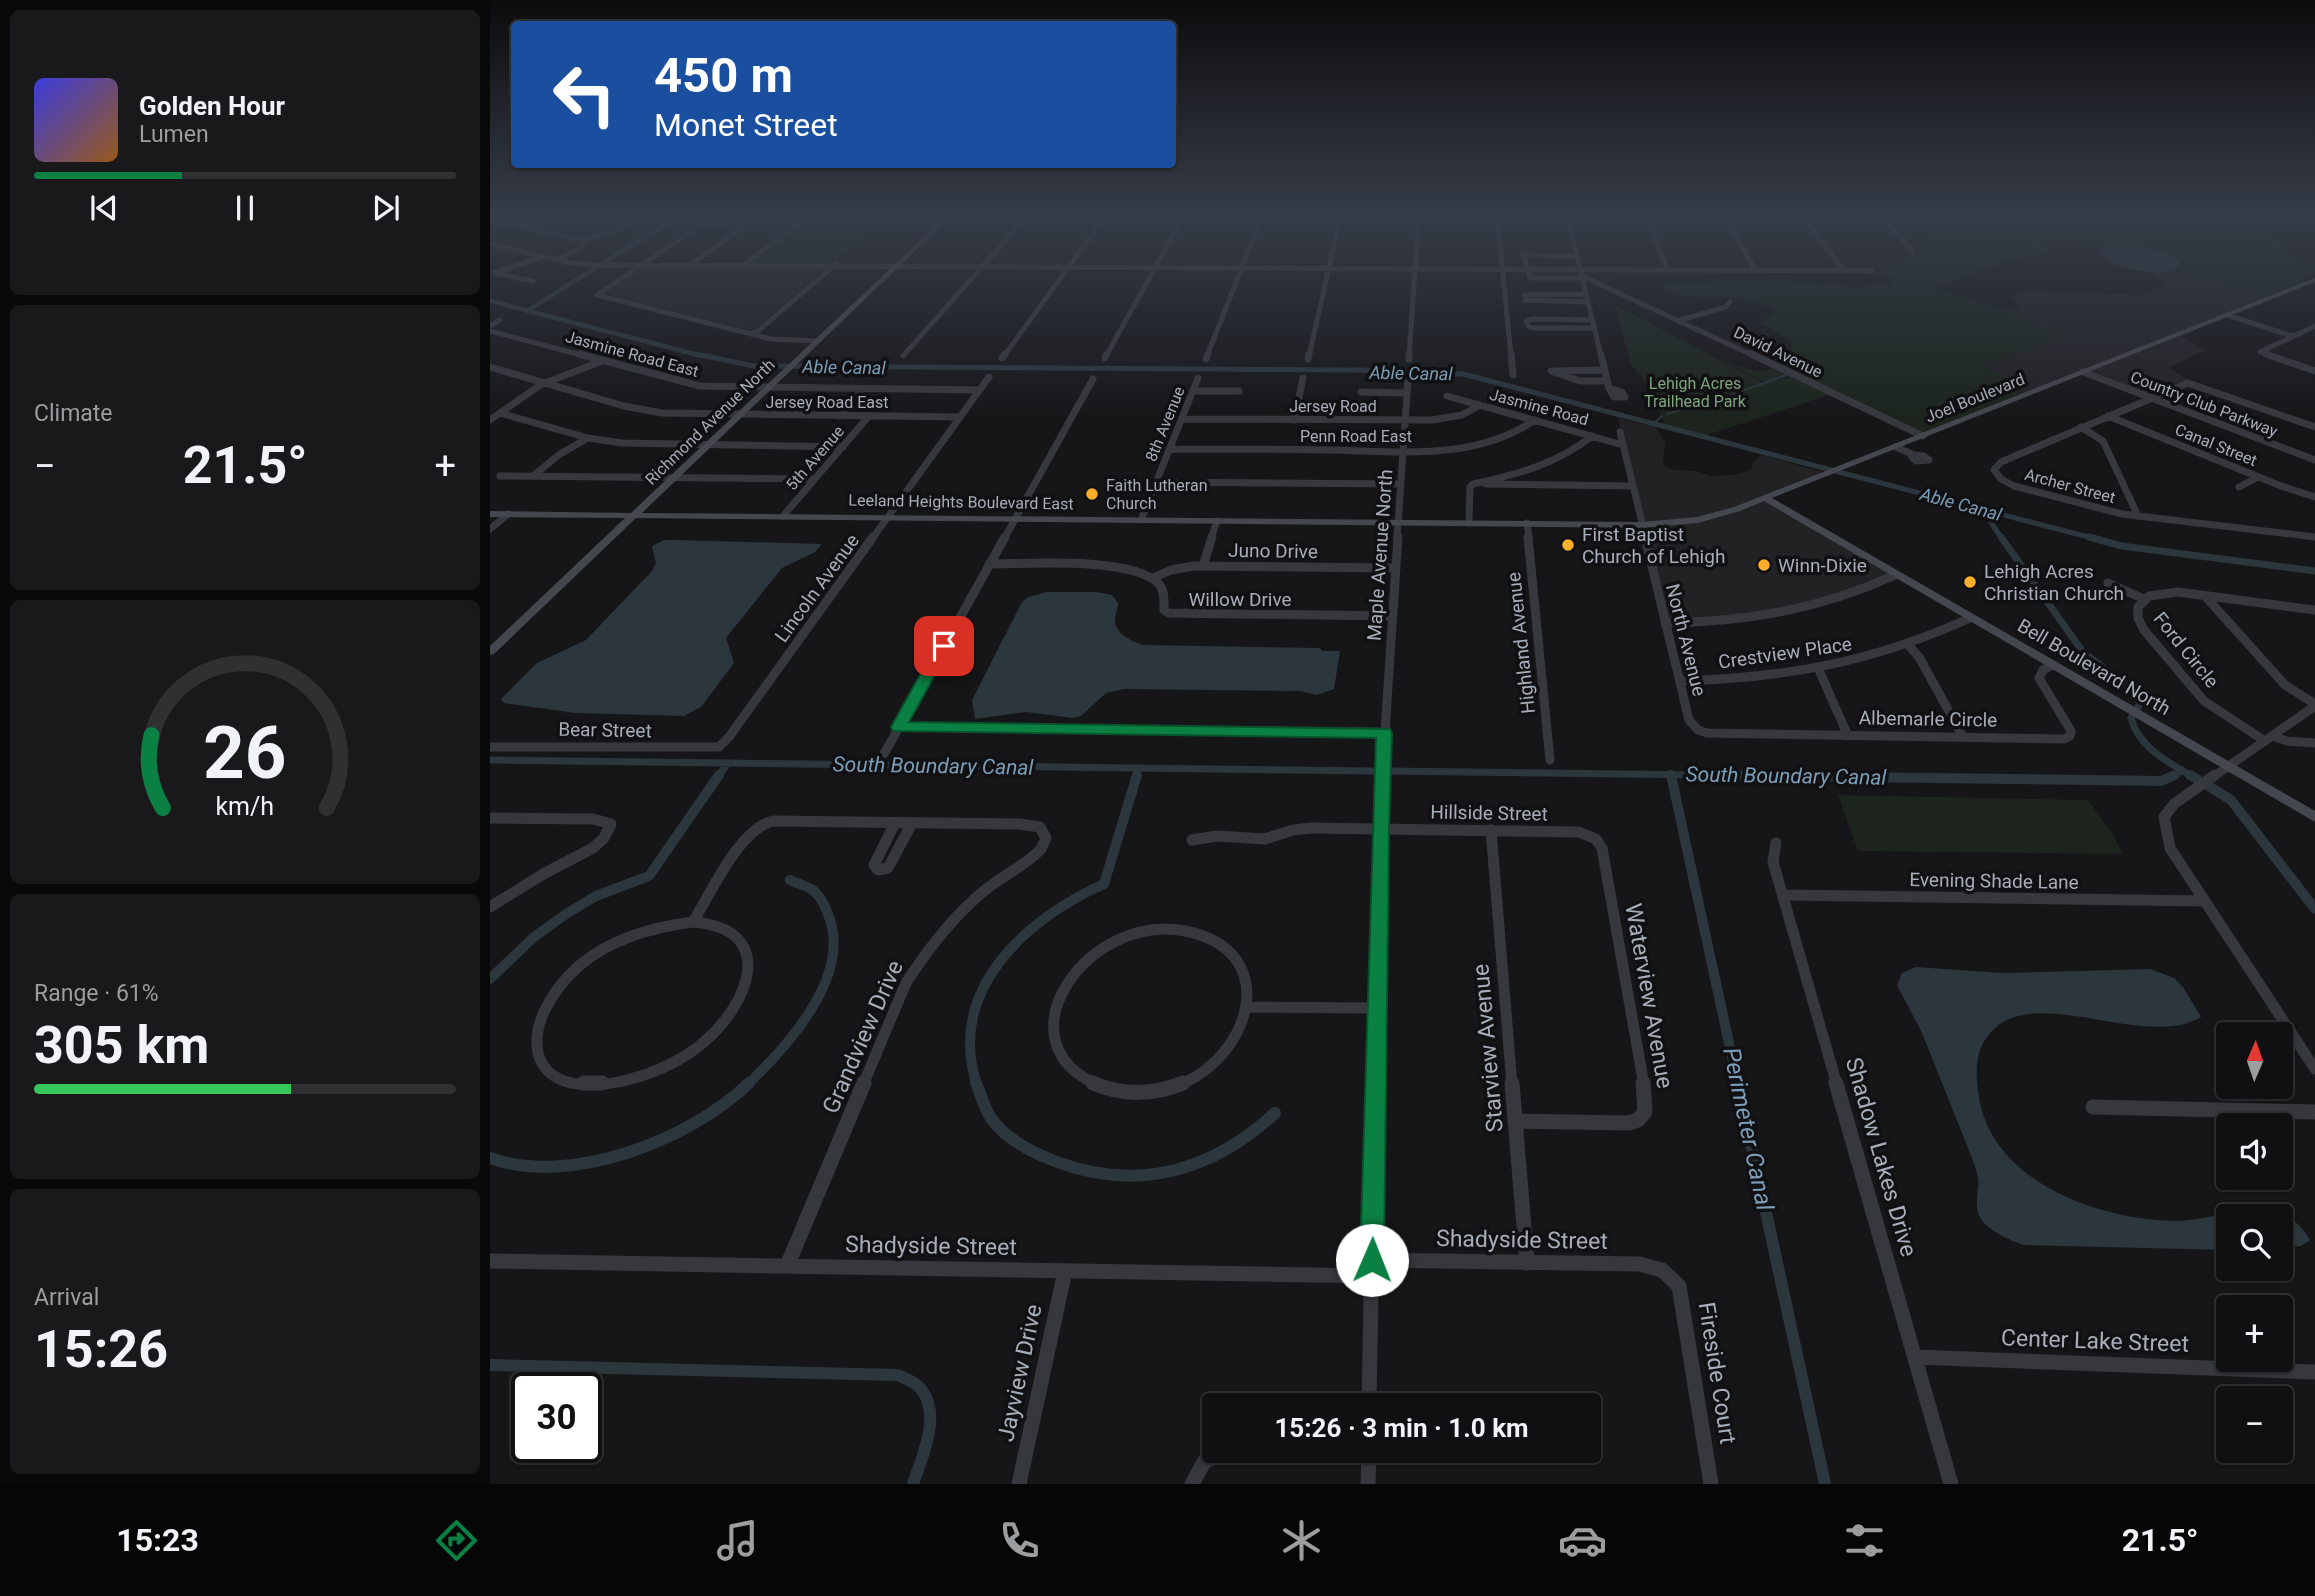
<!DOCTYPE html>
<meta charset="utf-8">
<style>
:root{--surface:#101012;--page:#19191b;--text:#f1f3f6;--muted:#9c9d9f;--line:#303032;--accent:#0b8043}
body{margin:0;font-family:Roboto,sans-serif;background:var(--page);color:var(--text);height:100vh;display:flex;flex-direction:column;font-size:26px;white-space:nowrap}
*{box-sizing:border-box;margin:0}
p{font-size:23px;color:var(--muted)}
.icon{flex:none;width:38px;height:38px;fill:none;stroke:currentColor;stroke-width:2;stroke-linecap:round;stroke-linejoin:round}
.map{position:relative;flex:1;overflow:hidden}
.drawer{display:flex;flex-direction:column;gap:10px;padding:10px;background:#09090a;width:490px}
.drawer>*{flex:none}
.top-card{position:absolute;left:21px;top:21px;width:665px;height:147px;border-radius:7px;box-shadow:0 2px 5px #0004,0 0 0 2px var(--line);background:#1a4fa0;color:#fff;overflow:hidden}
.needle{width:46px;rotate:2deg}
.buttons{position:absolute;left:1726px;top:1022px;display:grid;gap:14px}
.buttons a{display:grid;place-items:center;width:77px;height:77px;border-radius:7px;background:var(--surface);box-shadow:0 2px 5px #0004,0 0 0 2px var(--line);font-size:35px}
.speed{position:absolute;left:21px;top:1372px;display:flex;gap:14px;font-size:35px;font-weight:700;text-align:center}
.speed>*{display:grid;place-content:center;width:91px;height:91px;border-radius:50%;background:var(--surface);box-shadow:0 2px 5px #0004,0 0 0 2px var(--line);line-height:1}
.speed .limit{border:4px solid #111;border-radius:10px;background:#fff;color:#111}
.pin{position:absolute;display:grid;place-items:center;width:60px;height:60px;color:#fff;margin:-30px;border-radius:14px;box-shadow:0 4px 10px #0006}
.me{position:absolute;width:77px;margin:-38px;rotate:1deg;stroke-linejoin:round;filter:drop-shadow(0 0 5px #0008)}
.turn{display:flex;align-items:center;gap:24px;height:147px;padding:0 28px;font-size:32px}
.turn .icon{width:91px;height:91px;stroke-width:2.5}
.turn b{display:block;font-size:49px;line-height:60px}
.big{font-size:52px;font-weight:700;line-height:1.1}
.drawer .tile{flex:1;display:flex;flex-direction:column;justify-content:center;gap:10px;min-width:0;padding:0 24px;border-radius:10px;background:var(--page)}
.drawer .dial{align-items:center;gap:0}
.dial svg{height:182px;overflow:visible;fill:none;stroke:var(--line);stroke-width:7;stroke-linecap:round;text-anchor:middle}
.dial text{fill:var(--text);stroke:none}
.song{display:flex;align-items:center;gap:21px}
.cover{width:84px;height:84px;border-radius:10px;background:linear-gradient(135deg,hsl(240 70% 55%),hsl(30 70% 35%))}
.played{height:7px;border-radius:4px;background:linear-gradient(90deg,var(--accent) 35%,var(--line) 35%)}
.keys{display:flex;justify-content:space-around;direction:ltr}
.heat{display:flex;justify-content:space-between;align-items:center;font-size:38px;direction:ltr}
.charge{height:10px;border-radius:5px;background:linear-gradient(90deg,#34c759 61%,var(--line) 0)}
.trip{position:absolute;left:712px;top:1393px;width:399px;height:70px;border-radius:7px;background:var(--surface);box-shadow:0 2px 5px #0004,0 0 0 2px var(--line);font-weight:700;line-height:70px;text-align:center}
.tab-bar{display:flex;height:112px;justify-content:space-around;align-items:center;background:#060607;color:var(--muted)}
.tab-bar .icon{width:49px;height:49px}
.tab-bar .on{color:var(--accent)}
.tab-bar b{font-size:32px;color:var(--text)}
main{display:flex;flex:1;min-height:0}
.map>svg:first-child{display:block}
.built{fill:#222225}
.green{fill:#1c241d}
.water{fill:#2b363d}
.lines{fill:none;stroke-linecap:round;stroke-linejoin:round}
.stream{stroke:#2b363d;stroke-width:2}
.canal-far4{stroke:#2b363d;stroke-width:4.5}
.canal-far3{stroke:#2b363d;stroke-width:5}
.canal-far2{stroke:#2b363d;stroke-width:7}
.canal-far1{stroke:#2b363d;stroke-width:10}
.canal{stroke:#2b363d;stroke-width:12}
.street-far4{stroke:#37383d;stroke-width:5}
.street-far3{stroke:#37383d;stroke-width:7}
.street-far2{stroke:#37383d;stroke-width:9}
.street-far1{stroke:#37383d;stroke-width:11}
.street{stroke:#37383d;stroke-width:15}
.secondary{fill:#45474e;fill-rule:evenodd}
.route{fill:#0b8043;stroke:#07532c;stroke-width:2}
.poi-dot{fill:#fdae2a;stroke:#111113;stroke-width:2.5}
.labels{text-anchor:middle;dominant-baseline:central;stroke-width:7;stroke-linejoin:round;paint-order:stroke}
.far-street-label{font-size:16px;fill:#a7adb9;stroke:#111113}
.far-park-label{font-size:16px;fill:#7da57e;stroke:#111113}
.far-poi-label{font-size:16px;fill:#a7adb9;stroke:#111113;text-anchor:start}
.far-water-label{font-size:18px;font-style:italic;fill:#7c9db6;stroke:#111113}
.poi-label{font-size:19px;fill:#a7adb9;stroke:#111113;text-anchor:start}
.street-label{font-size:19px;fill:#a7adb9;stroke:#111113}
.water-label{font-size:21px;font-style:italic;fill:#7c9db6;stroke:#111113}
.near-street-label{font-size:23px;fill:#a7adb9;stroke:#111113}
.near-water-label{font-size:24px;font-style:italic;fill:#7c9db6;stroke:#111113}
</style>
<main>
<section class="drawer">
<div class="tile">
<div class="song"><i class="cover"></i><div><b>Golden Hour</b><p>Lumen</p></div></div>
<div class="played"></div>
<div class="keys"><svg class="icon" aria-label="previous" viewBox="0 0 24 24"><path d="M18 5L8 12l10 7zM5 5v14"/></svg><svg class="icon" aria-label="pause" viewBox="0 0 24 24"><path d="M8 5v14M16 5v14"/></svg><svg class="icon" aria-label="next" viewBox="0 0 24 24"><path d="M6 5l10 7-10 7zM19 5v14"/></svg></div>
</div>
<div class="tile"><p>Climate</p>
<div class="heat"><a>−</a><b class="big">21.5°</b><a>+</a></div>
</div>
<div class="tile dial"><svg viewBox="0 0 100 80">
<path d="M14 69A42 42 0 1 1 86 69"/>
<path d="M14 69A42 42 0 0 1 9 37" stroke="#0b8043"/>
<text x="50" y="56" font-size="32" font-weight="700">26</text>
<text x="50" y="72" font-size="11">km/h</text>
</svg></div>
<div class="tile"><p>Range · 61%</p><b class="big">305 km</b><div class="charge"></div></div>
<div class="tile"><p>Arrival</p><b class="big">15:26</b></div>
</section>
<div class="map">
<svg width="1825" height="1484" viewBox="0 0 1825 1484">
<rect width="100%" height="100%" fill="#161618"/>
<path class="built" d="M152,267H337L266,328L257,330L119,295V290Z
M1687,271L1778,297L1536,393L1493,365L1526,355L1574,334L1542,324L1519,311L1529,308L1523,297L1537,290L1650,295L1674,285L1660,272Z
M1708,329L1693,336L1715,350L1678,368L1704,383L1664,399L1595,374Z
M1128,418L1165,427L1175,442L1173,464L1183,470L1206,471L1221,476L1244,475L1261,470L1264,461L1271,455L1336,473L1245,508L1207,518L1152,523Z
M1275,501L1405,577L1341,603L1179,625L1152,526L1210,521Z"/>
<path class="green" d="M304,214H401L339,264H256L308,225L312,220L311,216Z
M1437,214H1581L1603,223L1632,225L1670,220L1745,216L1750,214H1825V225L1779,226L1756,232L1806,247L1789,252L1825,264V273L1812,278L1818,282L1778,297L1687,271L1692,262L1681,255L1645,247L1611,249L1585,241L1546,240L1557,252L1514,262L1445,288L1524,313L1542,324L1576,334L1526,355L1494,365L1517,377L1519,385L1536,393L1433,434L1305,375L1274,382L1231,359C1264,370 1277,384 1303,350L1299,340L1271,323L1284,314L1283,308L1250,299L1184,295L1171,286L1179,283L1283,281L1359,286L1399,285L1403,280L1389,271L1391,268L1439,246V232L1459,225Z
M1125,305L1274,383L1307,376L1342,394L1214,436L1175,426L1158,384L1141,365Z
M1348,795L1598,800L1624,836L1632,854L1368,851Z"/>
<path class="water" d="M1622,247C1642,246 1676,248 1691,263L1684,271L1678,272C1655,272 1627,272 1611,252Z
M186,540L332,544L325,552L292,568L236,638L244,663L211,707L194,716L85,713L14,703L11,699L47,663L96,640L162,571L166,563L162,546L174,540Z
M557,592H606L622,595L628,603C628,609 625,615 625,620C625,634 642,642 654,645L830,648L832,651H850L844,689L827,695L810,691L634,689L616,693L591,716L583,718L536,712L485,719L482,700L532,602L538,597Z
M1426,967L1512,973L1660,969L1684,978L1693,987L1711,1017C1656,1050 1552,986 1505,1028C1484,1047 1485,1071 1489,1097C1502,1183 1612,1221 1688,1221C1720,1220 1757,1204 1788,1213C1802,1217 1814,1228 1820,1240L1811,1246L1790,1248V1216H1738V1250L1533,1245C1514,1237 1485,1227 1487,1202C1488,1181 1491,1184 1484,1163L1432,1033L1407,985L1412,973Z"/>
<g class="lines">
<path class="stream" d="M1255,390L1299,374
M1213,404L1225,403L1251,391
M1177,414L1205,406
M1164,423L1172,416"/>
<path class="canal-far4" d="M115,262L193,214
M0,301L212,356
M37,311L105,268"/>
<path class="canal-far3" d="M206,354L264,366L870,370L973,374L1606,539
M1500,512V521L1512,539"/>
<path class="canal-far2" d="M1511,537L1593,652L1645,692L1650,704L1641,718C1649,748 1678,762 1703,777
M1599,537L1632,546L1825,571
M0,760L885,771
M898,771L1357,777
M228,777L238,763
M646,777L649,768
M1683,777L1692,770"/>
<path class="canal-far1" d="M1181,775L1248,1085
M1221,775L1671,781L1685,775
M1700,775L1707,779
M1720,787L1741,800L1825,909
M0,979L44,937L76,914L106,896L159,876L229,775
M257,1085C298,1046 363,975 338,914C335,906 331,897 324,891C318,886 308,884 300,880
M487,1085C456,991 535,919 614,884L647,775"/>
<path class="canal" d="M486,1083C491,1095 494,1108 501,1118C516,1140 543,1153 567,1162C648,1192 723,1171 785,1113
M1248,1083L1335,1484
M0,1158C80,1187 200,1140 259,1083
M0,1365L408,1375C416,1379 426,1382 431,1389C452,1415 432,1457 423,1484"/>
<path class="street-far4" d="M228,214L107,295L281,339L327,341
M1007,214L1021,356
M1022,214L1077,217
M1077,214L1111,356
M1155,214L1177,269
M1233,214L1265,270
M1311,214L1353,270
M1389,214L1422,251
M1611,214L1607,215L1620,216L1612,214
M1726,214H1744
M1620,216L1638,214
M0,223L33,226L94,241L90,249L66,260
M92,240L135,227L161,214
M0,244L81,263L102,265L1382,271
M1033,253L1040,278H1092
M1034,255L1086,256
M201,265L252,227L243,223L216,222
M254,265L309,223V217L301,214
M4,273L53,257
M4,273L43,281
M1092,276L1264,356
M1034,295L1096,294
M1035,300L1098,302
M1737,315L1802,336
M1102,320L1042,319L1036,322L1039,327L1044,328H1104
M1190,320L1236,307L1240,302
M0,326L10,320
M0,331L95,356
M260,334L269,330L346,264
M1770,352L1825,326
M1770,352L1781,356
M413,356L539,214
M514,356L617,214
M616,356L695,214
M717,356L773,214
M819,356L851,214
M919,356L929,214"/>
<path class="street-far3" d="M89,354L210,386L490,390
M1021,354L1023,375
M1111,354L1119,388
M1261,354L1433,436
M1776,354L1825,371
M512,358L515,354
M615,358L617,354
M716,359L718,354
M818,359L819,354
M919,359V354
M0,367L134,406L172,413L469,417
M1114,370L1061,371L1090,381H1117
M1593,372L1825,460
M1119,388L1132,392L1135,397H1124Z
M703,391H749
M871,392L917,393
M957,396L1133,445
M10,413L98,438L132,443L353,447
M349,416L373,389
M1618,416L1791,486L1825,497
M692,419L942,420L972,415L990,405
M0,420L50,385L112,361
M804,420L813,378
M1591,427L1613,441L1648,516
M1825,427L1698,383L1511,462L1504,470L1511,479L1524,486L1632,514L1825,537
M1130,432L1156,539
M1406,447L1424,455
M680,449C732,449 784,449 836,450C908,451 983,462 1045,420
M1424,455L1434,456L1439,460L1426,461L1422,457Z
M10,476L325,479
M43,476L70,454L98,438
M667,482L911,484
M996,484L1143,486
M1749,487L1768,477
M293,516L378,417
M651,520L708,378
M979,523L980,487L983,484C1026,475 1067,464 1102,436
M1037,523L1039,539
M0,529L18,514
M382,539L499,377
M514,539L603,379
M721,539L727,521
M907,539L918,380"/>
<path class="street-far2" d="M1038,537L1060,760
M1155,537L1199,720L1208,730L1217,733L1574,739L1580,736L1581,731L1549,678L1553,670L1562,665
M499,564C536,564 643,556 669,584C675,591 674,602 674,610L678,613L902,616
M713,566L722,537
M663,578L681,570L703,566L905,568
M1618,583L1654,599
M1715,596L1795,685L1825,704
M1175,623C1256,622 1331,609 1405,575
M1419,646L1429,657L1473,737
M1329,670L1358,736
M1190,681C1296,678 1383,662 1480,618
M408,727L894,732
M1782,736L1797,741L1825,743
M1775,741L1714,701L1654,630L1648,618V607L1659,596L1688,592L1825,610
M0,747H229L239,737L383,537
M394,754L515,537
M892,777L908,537
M1723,777L1825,706"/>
<path class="street-far1" d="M1725,775L1684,804L1674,817L1680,848L1825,1069
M0,818L103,819L121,824L114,838L103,848L55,873L0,907
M405,823L384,865L388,870L398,868L422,823
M1001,830L1022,1085
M702,840L727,836L775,839L803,830L822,828L1089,832L1106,839L1112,848L1154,1085
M1286,843L1283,862L1347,1085
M1293,895L1714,901
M203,922C221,893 249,829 283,821L529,824L550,827L556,838L551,849C535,866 512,876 494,891C462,917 438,949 416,983L373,1085
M203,922C289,929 259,1004 214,1042C191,1062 162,1074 133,1081C29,1104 25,1022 90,965C122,938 163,927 203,922Z
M758,1007L886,1008
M608,1085C507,1042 597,912 695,931C793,950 762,1056 689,1085
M885,1085L892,775"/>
<path class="street" d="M94,1083H112
M603,1083C632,1096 664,1095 693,1083
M1022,1083L1037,1263
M1346,1083L1461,1484
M1603,1107L1825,1112
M1025,1121L1138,1123L1148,1120L1155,1112L1153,1083
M882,1260L1149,1264L1172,1270L1189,1286L1221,1484
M0,1261L881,1276
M297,1266L374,1083
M1425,1357L1825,1372
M879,1405L885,1083
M843,1451H879
M529,1484L575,1271
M702,1484L714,1462L736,1451
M878,1484L879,1451"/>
<path class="secondary" d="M458,214H464L152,513L1152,522L1207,517L1244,507L1825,278V282L1282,498L1825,811V822L1274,501L1250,511L1208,523L1152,528L146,518L4,654L0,655V646L135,518L0,517V511L141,513Z"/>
</g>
<linearGradient id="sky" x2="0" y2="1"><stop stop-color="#0c0c0d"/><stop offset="0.51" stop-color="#363c48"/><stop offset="1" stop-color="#363c48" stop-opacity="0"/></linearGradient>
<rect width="1825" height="421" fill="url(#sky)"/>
<path class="route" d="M454,641L461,646L419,722L900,729L902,733L899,829L894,1260L890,1269L882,1272L873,1269L870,1260L886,738L403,731L401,727L446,646Z"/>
<g class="poi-dot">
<circle cx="602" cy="494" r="7"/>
<circle cx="1078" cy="545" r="7"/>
<circle cx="1274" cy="565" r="7"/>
<circle cx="1480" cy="582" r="7"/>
</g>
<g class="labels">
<g class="far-street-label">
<text transform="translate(1288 352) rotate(26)">David Avenue</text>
<text transform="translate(142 354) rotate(15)">Jasmine Road East</text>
<text transform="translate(1485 398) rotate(-22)">Joel Boulevard</text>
<text x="337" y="402">Jersey Road East</text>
<text transform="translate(1714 404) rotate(21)">Country Club Parkway</text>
<text x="843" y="406">Jersey Road</text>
<text transform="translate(1049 407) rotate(15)">Jasmine Road</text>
<text transform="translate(220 422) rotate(-44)">Richmond Avenue North</text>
<text transform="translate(675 424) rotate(-68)">8th Avenue</text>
<text x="866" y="436">Penn Road East</text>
<text transform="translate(1726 445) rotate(22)">Canal Street</text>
<text transform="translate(325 458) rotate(-49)">5th Avenue</text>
<text transform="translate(1580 486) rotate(15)">Archer Street</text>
<text transform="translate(471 502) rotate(1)">Leeland Heights Boulevard East</text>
</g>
<g class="far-park-label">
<text x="1205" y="383">Lehigh Acres<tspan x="1205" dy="18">Trailhead Park</tspan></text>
</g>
<g class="far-poi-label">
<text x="616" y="485">Faith Lutheran<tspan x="616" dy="18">Church</tspan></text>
</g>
<g class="far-water-label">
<text transform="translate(354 367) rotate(1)">Able Canal</text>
<text transform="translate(921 373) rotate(1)">Able Canal</text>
<text transform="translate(1471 504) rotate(15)">Able Canal</text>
</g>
<g class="poi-label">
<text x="1092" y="534">First Baptist<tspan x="1092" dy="22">Church of Lehigh</tspan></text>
<text x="1288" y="565">Winn-Dixie</text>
<text x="1494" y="571">Lehigh Acres<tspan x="1494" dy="22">Christian Church</tspan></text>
</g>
<g class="street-label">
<text transform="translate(783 551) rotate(1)">Juno Drive</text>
<text transform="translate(890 555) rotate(-86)">Maple Avenue North</text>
<text transform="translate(327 588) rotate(-54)">Lincoln Avenue</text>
<text x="750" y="599">Willow Drive</text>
<text transform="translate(1196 640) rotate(76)">North Avenue</text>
<text transform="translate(1031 643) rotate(-96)">Highland Avenue</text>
<text transform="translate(1696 650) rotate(51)">Ford Circle</text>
<text transform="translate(1295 653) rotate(-8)">Crestview Place</text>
<text transform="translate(1604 667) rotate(30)">Bell Boulevard North</text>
<text transform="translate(1438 719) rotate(1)">Albemarle Circle</text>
<text transform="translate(115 730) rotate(1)">Bear Street</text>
<text transform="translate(999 813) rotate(1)">Hillside Street</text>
<text transform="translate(1504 881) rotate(1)">Evening Shade Lane</text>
</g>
<g class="water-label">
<text transform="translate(443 766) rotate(1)">South Boundary Canal</text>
<text transform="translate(1296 776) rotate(1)">South Boundary Canal</text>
</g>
<g class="near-street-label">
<text transform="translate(1159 996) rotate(80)">Waterview Avenue</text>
<text transform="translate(373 1037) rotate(-66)">Grandview Drive</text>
<text transform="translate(998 1048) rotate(-95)">Starview Avenue</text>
<text transform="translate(1391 1157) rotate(74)">Shadow Lakes Drive</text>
<text transform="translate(1032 1240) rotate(1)">Shadyside Street</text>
<text transform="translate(441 1246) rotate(1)">Shadyside Street</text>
<text transform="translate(1605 1341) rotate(2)">Center Lake Street</text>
<text transform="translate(530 1373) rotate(-78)">Jayview Drive</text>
<text transform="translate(1227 1373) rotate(81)">Fireside Court</text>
</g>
<g class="near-water-label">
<text transform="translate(1258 1129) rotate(78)">Perimeter Canal</text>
</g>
</g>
</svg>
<div class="buttons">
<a><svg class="needle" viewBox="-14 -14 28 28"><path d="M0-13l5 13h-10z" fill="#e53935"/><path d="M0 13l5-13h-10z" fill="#9c9d9f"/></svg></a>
<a><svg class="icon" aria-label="sound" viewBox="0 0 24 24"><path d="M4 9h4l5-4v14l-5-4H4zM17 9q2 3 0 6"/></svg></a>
<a><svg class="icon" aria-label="search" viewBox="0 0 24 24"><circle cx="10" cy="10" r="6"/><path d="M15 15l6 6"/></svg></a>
<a>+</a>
<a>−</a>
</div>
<div class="speed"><div class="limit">30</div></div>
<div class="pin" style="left:454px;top:646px;background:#d93025"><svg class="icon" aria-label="arrive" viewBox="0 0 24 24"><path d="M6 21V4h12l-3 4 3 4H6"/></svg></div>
<svg class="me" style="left:882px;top:1260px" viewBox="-20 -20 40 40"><circle r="19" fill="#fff"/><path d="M0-13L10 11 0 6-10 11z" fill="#0b8043"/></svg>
<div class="trip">15:26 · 3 min · 1.0 km</div>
<div class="top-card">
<div class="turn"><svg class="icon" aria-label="left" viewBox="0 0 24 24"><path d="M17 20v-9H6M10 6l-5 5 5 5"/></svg><div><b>450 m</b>Monet Street</div></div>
</div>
</div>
</main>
<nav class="tab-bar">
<b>15:23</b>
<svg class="icon on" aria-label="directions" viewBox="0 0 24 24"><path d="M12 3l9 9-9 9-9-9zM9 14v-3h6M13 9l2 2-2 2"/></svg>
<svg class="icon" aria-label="music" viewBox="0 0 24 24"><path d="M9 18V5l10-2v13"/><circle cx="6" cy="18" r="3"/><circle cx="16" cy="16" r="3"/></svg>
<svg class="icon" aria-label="phone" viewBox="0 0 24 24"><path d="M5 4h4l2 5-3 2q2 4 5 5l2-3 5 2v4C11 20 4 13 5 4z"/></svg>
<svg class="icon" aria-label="climate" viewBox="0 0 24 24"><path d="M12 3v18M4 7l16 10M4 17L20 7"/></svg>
<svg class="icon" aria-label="car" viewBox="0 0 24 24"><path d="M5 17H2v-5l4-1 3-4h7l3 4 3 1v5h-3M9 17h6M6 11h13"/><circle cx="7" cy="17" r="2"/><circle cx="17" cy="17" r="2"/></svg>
<svg class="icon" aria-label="filters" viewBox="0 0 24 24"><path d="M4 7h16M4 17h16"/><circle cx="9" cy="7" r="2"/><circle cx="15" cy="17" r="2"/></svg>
<b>21.5°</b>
</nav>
